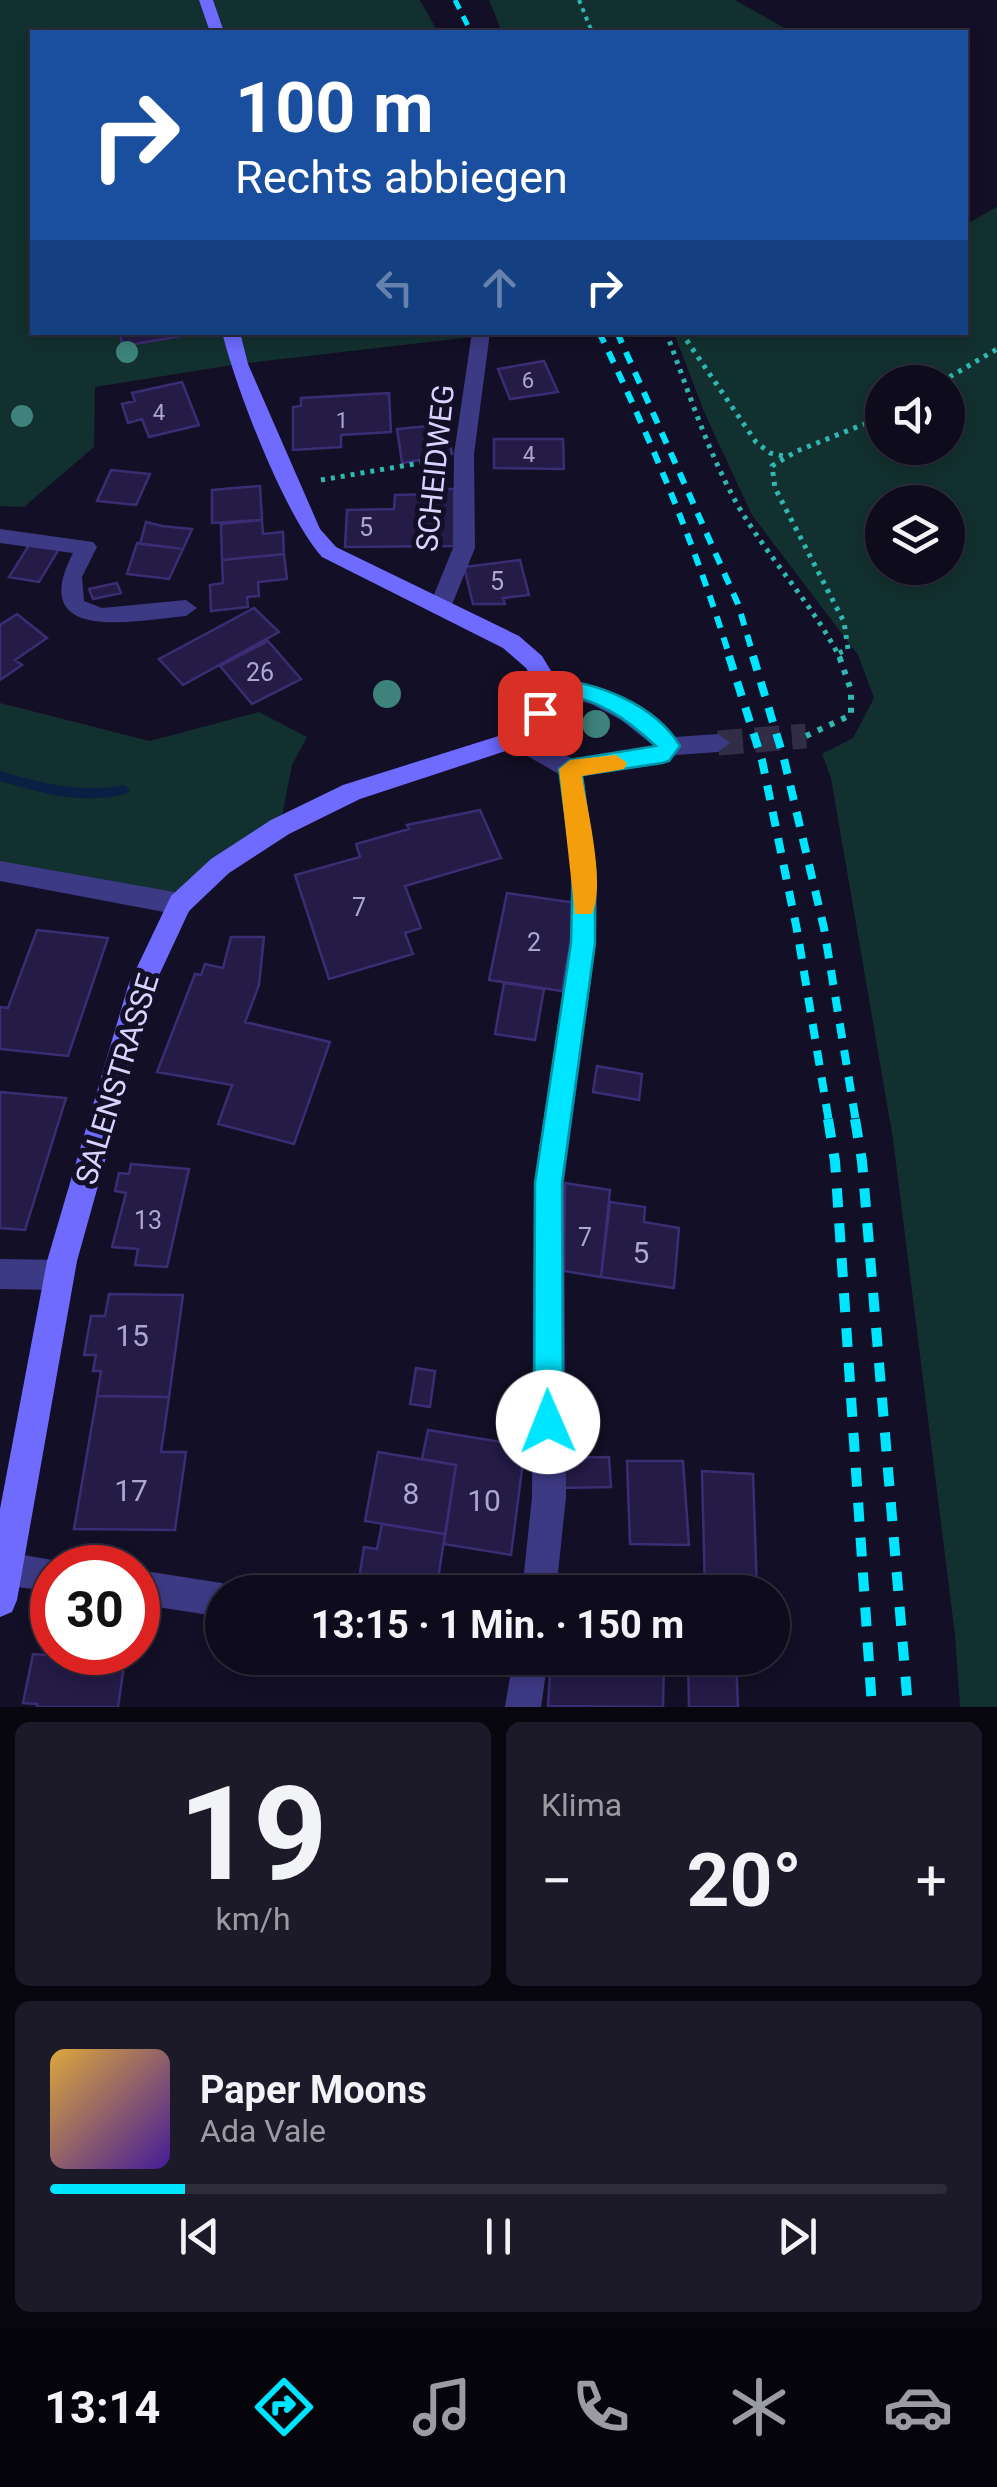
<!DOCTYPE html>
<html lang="de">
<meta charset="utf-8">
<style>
:root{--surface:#0e0b1c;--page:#1c1929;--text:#f1f3f6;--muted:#9b9ba3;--line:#2e2b3b;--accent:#00e5ff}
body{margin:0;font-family:Roboto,sans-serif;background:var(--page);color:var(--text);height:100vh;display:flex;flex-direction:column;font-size:38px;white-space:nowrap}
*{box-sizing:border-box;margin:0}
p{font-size:32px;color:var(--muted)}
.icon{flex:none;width:55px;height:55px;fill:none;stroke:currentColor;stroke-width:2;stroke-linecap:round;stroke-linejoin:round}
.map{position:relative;height:1707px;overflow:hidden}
.sheet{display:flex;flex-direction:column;gap:15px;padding:15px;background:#08060f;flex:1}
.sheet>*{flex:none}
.banner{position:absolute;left:30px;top:30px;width:938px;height:305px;border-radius:0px;box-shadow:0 5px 15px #0003,0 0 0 2px var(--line);background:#1a4fa0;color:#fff;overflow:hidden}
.fabs{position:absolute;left:865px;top:365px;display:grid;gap:20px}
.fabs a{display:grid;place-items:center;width:100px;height:100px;border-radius:50%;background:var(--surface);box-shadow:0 5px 15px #0003,0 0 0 2px var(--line);font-size:50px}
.speed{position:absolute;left:30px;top:1545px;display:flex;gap:20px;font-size:50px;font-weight:700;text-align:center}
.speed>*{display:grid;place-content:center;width:130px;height:130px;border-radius:50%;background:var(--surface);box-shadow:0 5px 15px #0003,0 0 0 2px var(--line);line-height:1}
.speed .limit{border:15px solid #d22;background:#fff;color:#111}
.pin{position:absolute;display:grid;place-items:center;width:85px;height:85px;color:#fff;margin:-42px;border-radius:20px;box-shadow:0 5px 15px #0006}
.me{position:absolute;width:110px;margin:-55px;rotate:359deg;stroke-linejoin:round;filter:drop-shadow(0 0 8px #0008)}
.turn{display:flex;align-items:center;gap:35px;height:210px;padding:0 40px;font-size:45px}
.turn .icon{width:130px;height:130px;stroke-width:2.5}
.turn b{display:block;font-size:70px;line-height:85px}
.lanes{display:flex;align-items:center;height:95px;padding:0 40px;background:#0003;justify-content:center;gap:50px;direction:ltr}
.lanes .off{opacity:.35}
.big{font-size:75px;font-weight:700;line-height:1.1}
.sheet .tile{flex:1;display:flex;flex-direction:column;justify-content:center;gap:15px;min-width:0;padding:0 35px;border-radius:15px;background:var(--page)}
.sheet .dial{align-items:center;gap:0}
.dial b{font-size:130px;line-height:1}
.song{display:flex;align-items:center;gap:30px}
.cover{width:120px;height:120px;border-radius:15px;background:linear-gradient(135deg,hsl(40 70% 55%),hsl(260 70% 35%))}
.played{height:10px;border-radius:5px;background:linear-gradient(90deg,var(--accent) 15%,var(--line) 15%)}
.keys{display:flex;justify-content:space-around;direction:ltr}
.heat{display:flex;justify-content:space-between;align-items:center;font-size:55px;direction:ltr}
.sheet .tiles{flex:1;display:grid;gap:15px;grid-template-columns:1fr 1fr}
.tile:last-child{grid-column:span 2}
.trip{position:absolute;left:205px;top:1575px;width:585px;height:100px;border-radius:50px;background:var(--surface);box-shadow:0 5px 15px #0003,0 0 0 2px var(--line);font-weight:700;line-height:100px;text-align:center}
.tab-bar{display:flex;height:160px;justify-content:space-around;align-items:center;background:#06040b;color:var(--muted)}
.tab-bar .icon{width:70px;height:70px}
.tab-bar .selected{color:var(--accent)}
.tab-bar b{font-size:45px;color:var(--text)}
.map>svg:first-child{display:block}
.green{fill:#12302f;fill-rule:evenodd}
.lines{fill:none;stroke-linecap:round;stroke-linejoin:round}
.stream{fill:#0a1f44;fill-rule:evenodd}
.building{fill:#241b47;stroke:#3b2d73;stroke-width:2.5}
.street-tunnel{stroke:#312d47;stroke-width:25;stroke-dasharray:25 12;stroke-linecap:butt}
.path-far2{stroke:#2fb8b0;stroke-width:4;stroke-dasharray:4 5;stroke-linecap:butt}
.path-far1{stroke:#2fb8b0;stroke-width:5;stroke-dasharray:4 6;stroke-linecap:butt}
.path{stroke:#2fb8b0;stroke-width:6;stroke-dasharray:5 8;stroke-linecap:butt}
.lane{fill:#3d3a85;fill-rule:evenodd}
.street{fill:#3d3a85;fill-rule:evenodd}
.secondary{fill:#6f6bff;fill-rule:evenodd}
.rail-far3{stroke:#00e5ff;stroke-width:5;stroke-dasharray:10 8;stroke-linecap:butt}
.rail-far2{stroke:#00e5ff;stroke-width:6;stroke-dasharray:12 10;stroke-linecap:butt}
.rail-far1{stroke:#00e5ff;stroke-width:8;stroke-dasharray:15 12;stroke-linecap:butt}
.rail{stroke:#00e5ff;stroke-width:10;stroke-dasharray:19 16;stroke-linecap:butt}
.tree{fill:#3d827b}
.route{fill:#00e5ff;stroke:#0095a6;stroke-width:2.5}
.slow{fill:#f59e0b}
.labels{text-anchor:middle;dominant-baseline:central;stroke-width:10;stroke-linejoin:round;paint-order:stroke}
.far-number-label{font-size:22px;fill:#aca6d1}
.number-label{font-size:25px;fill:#aca6d1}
.street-label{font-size:30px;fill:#d9d4ff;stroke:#130f26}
.near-number-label{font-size:30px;fill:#aca6d1}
</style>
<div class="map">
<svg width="997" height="1707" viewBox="0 0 997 1707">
<rect width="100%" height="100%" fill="#130f26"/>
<path class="green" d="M0,0H420L438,32H32V332L473,333L472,337L239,364L95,387L94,447L24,507L0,506Z
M489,0H735L792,32H502Z
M997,207V1707H960L955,1635L893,1139L831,778L822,754L853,738L874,698L858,655L752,515L705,414L674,333L965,332V225ZM882,382H948V448H882ZM882,502H948V568H882Z
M0,703L150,741L259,712L307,737L292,765L280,827L180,904L0,871Z"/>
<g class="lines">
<path class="stream" d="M0,771C42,783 81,794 124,785L130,790L128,793C84,806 43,793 0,781Z"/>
</g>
<path class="building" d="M120,332H181L182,336L122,346Z
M544,361L558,392L510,399L498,369Z
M182,382L199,425L149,437L142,419L128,423L122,404L135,401L132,393Z
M389,393L391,432L341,435V447L293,450V407L301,406V398Z
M447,424L452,454L402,463L397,429Z
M494,439H563L564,469L494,468Z
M111,470L150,474L136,505L97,501Z
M260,486L262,520L212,523V490Z
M434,489H454V546L345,547L347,510L394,509L395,495L434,494Z
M262,520L263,534L283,532L284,554L222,560L221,524Z
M146,522L162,526L192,529L183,549L140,544Z
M137,543L183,549L169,579L127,574Z
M29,545L59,549L39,582L9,577Z
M284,554L287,579L258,582L259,596L247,597L248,607L211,611L210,585L223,583L222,560Z
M520,560L529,595L503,598L505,604H473L464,567Z
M117,583L121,593L93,599L89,589Z
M254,608L279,632L183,685L159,659Z
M17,614L47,638L15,660L22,665L0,680V625Z
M268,641L301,679L252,704L220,666Z
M480,810L501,858L405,886L421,928L405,933L413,954L329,979L295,875L360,857L356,844L409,829L407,825Z
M507,893L577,903L562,991L489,980Z
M37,930L108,938L68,1056L0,1049V1007L8,1008Z
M231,937H264L259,985L245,1022L330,1042L294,1144L218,1124L232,1085L157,1072L195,974L201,975L205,964L223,968Z
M504,983L544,989L535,1040L495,1034Z
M597,1066L642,1074L639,1100L593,1092Z
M0,1092L66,1098L25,1230L0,1228Z
M131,1164L189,1169L167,1267L135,1265L138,1249L112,1247L126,1193L115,1191L119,1173L129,1174Z
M565,1183L610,1190L601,1277L564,1271Z
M610,1202L645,1207L644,1222L679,1228L674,1288L601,1277Z
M109,1294L183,1295L169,1397L97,1396L101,1371H93L96,1355H84L91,1316H105Z
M416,1368L435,1371L430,1407L410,1404Z
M97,1396L169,1397L161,1452H186L175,1530L74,1529Z
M428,1430L525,1446L511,1555L444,1544L456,1465L422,1459Z
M378,1452L456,1465L445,1534L365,1521Z
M609,1457L611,1487L561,1488L559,1458Z
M627,1461H683L689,1545L630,1544Z
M702,1471L753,1474L757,1592H705Z
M382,1524L445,1534L436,1592H357L364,1547L377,1549Z
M556,1579L634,1587V1592H555Z
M49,1631H52V1652H126L118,1707H37V1704L23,1703L33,1654L46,1655Z
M551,1658H664L663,1707L548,1706Z
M688,1658H736L738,1707H689Z"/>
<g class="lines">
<path class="street-tunnel" d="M718,743L806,736"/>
<path class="path-far2" d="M579,0L592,32"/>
<path class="path-far1" d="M666,332C688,390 707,450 737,504C768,558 812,603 840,658
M681,332L756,442L770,453L783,456
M941,382L997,349
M321,480L437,460
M839,653L848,649L844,622L775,488L772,466L797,451L882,417"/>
<path class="path" d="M806,736L851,715V690L839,656"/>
<path class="lane" d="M0,529L93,542L97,547L82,577L84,601L102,608L186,600L197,608L186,616C133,621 26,644 73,553L0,543Z
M0,1259L59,1260L70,1264L74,1275L70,1286L59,1290L0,1289Z
M6,1552L64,1562L66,1568H52V1591L6,1586L0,1584V1554Z
M138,1570L222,1583L236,1592H222V1617L138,1604Z"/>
<path class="street" d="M472,332H490L474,454L475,548L451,607L440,615L429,607L453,548L454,454Z
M549,677C599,683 638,704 675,737L718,734L730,743L718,752L676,755L662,764L583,776L597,871L596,943L564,1183L566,1497L556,1592H522L532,1497L534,1183L570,943L571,871L559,774L508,745L504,739L516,730L573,759L655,747L621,720L591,704L541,692L538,686Z
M0,861L180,893L189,896L193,904L189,912L180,915L0,881Z
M513,1658H548L541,1707H505Z"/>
<path class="secondary" d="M199,0H213L224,32H210Z
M222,332H240L248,364L320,529L336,547L519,636L542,656L560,686L548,719L524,745L360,799L289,834L229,873L189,911L154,986L77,1261L17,1600L12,1612L0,1617V1509L47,1261L128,986L171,896L211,859L271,820L343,785L508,733L530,709L537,686L526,668L503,648L322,557C285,516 236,389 222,332Z"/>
<path class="rail-far3" d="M455,0L471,32"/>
<path class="rail-far2" d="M599,332C650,437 696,547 730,658
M617,332L738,604L754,658"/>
<path class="rail-far1" d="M729,656L762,760L797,930L829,1122
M753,656L784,759L824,928L856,1122"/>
<path class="rail" d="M828,1119L835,1161L872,1707
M855,1119L862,1161L908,1707"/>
</g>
<g class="tree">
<circle cx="127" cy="352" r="11"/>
<circle cx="22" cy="416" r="11"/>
<circle cx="387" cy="694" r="14"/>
<circle cx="596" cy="724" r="14"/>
</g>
<path class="route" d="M549,679C595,681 655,704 680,746L669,761L662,763L582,775L595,871V943L562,1183L563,1422L559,1433L548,1437L538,1433L534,1422L535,1183L571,943L573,871L559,769L570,760L656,746C628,720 596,696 557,695L548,719H533L530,713L538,686Z"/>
<path class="slow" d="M616,755L627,763L624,769L582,776C587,810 606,883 592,914H575L559,769L570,760Z"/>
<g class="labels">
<g class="far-number-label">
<text x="528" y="380">6</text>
<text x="159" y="412">4</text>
<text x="342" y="420">1</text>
<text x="529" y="454">4</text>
</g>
<g class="number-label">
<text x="366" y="527">5</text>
<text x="497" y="581">5</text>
<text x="260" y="672">26</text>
<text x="359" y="907">7</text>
<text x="534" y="942">2</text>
<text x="148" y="1220">13</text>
<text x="585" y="1237">7</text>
</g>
<g class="street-label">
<text transform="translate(435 468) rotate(-84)">SCHEIDWEG</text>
<text transform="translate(117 1079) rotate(-73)">SALENSTRASSE</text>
</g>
<g class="near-number-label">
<text x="641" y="1252">5</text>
<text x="132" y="1335">15</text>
<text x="131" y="1490">17</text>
<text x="411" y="1493">8</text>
<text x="484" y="1500">10</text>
</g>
</g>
</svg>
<div class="fabs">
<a><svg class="icon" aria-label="sound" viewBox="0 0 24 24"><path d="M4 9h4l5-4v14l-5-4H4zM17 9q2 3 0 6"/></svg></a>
<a><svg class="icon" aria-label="layers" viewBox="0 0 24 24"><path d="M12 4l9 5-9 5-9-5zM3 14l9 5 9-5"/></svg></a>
</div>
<div class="speed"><div class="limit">30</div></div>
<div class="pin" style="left:540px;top:713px;background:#d93025"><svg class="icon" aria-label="arrive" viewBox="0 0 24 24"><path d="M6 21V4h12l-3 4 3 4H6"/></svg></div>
<svg class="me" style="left:548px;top:1422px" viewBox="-20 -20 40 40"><circle r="19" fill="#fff"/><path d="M0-13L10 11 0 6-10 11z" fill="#00e5ff"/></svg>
<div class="trip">13:15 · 1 Min. · 150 m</div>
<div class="banner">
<div class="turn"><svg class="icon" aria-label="right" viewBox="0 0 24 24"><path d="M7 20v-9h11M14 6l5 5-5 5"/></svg><div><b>100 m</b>Rechts abbiegen</div></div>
<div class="lanes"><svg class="icon off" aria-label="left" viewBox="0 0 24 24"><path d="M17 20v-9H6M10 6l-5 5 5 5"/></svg><svg class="icon off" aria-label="ahead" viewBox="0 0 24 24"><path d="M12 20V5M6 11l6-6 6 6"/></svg><svg class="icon" aria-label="right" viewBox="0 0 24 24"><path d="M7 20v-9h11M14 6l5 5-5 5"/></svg></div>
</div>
</div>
<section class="sheet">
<div class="tiles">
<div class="tile dial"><b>19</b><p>km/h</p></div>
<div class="tile"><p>Klima</p>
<div class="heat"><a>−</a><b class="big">20°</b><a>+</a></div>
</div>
<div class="tile">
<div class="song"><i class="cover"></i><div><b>Paper Moons</b><p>Ada Vale</p></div></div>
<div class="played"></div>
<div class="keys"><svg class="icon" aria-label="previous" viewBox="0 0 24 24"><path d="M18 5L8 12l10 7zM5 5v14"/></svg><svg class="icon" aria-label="pause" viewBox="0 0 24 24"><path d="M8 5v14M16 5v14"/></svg><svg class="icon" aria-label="next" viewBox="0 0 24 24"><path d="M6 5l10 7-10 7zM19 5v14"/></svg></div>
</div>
</div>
</section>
<nav class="tab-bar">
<b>13:14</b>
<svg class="icon selected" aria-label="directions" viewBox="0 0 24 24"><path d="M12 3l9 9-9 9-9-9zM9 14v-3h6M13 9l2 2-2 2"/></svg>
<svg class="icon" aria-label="music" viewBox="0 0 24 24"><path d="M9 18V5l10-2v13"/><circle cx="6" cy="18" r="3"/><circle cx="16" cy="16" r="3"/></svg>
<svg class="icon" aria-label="phone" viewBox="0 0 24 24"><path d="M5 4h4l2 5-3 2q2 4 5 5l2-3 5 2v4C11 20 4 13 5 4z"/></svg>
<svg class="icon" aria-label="climate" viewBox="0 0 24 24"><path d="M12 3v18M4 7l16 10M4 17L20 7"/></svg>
<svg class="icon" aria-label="car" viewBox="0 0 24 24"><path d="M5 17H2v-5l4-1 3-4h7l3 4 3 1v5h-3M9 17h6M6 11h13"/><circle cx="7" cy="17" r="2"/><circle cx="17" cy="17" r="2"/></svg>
</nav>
